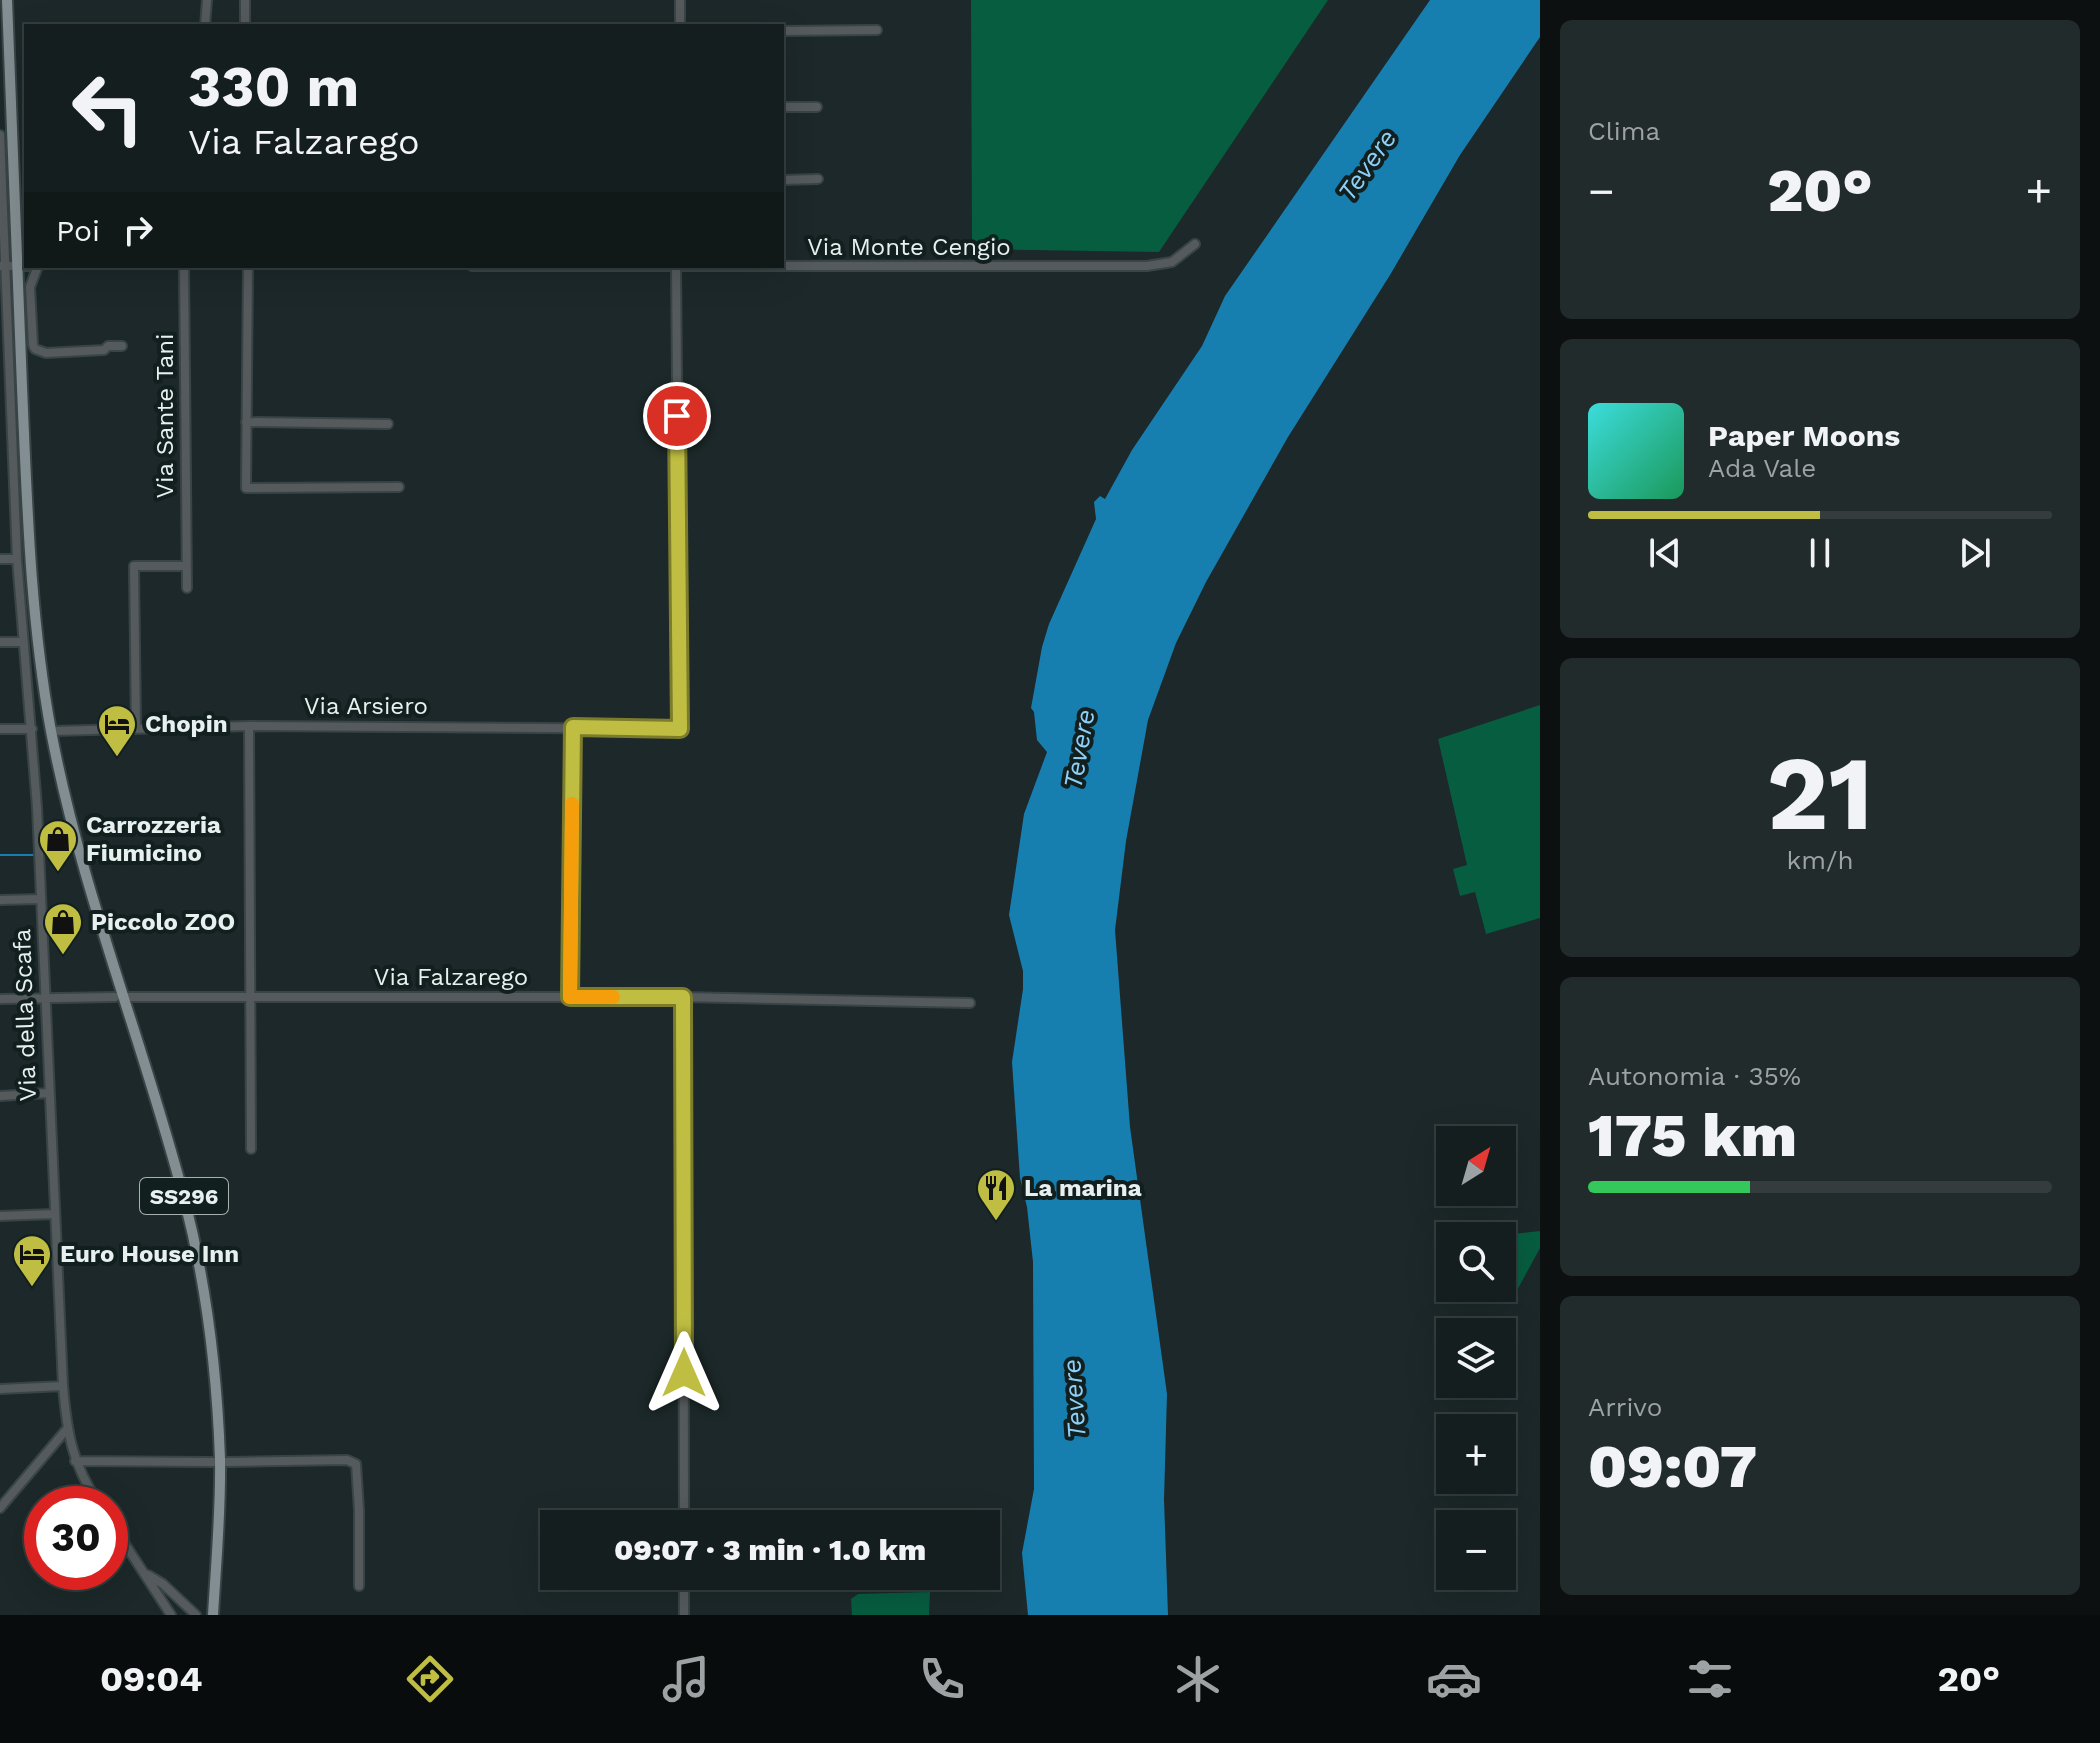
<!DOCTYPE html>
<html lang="it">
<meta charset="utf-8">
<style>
:root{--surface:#151e1f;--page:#222b2c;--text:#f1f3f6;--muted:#9da2a4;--line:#343c3d;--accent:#bfbe42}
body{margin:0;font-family:"Work Sans",sans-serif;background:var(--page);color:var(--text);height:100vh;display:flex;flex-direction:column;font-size:30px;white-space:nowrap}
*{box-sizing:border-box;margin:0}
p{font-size:26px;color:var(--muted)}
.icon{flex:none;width:44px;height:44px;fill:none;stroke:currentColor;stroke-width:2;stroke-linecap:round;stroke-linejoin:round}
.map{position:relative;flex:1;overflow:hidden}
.panel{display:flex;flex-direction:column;gap:20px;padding:20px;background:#0c1011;width:560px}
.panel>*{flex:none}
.top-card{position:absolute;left:24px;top:24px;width:760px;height:244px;border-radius:0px;box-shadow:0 8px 32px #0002,0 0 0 2px var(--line);background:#151e1f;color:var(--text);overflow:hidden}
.needle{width:52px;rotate:37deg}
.buttons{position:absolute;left:1436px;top:1126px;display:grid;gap:16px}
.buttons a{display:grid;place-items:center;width:80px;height:80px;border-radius:0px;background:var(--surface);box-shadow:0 8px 32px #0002,0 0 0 2px var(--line);font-size:40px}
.speed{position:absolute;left:24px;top:1486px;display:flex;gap:16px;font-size:40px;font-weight:700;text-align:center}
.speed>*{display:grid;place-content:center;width:104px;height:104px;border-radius:50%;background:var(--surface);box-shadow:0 8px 32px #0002,0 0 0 2px var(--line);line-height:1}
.speed .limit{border:12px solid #d22;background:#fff;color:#111}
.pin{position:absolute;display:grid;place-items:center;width:68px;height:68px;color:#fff;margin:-34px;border:4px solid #fff;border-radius:50%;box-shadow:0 2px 8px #0007}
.me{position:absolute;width:88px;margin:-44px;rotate:0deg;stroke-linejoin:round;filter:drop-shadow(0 0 6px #0008)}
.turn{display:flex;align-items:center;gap:28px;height:168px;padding:0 32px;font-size:36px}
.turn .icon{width:104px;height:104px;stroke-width:2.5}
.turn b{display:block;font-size:56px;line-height:68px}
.then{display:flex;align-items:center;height:76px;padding:0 32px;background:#0003;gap:16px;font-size:30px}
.big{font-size:60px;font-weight:800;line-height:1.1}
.panel .tile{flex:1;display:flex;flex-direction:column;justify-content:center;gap:12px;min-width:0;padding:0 28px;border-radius:12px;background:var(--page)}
.panel .dial{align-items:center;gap:0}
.dial b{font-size:104px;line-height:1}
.song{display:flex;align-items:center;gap:24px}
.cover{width:96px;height:96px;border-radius:12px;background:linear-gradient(135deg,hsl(180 70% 55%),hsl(150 70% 35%))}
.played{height:8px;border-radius:4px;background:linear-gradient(90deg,var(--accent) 50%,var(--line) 50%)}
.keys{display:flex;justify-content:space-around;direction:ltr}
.heat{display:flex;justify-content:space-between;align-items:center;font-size:44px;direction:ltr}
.charge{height:12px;border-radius:6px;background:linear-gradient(90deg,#34c759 35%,var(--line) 0)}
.trip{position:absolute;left:540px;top:1510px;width:460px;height:80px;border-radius:0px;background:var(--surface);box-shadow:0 8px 32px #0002,0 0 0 2px var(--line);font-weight:800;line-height:80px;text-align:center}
.dock{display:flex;height:128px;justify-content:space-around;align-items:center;background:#080c0c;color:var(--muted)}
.dock .icon{width:56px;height:56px}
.dock .selected{color:var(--accent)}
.dock b{font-size:36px;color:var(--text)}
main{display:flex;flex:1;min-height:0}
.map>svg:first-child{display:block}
.green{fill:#075d40}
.water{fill:#177fb0}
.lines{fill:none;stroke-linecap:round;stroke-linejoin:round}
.stream{stroke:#177fb0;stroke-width:2}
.minor-casing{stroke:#384445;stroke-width:12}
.major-casing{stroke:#384445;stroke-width:14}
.minor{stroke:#555a5c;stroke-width:8}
.major{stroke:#838e92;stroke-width:10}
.route-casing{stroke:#7c7c2b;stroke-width:20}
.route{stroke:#bfbe42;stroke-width:14}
.slow{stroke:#f59e0b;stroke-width:14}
.labels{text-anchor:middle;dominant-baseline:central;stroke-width:8;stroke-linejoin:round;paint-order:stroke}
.shield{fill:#121f1f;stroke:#a7b1b1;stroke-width:2}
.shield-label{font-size:22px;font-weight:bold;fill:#e7efef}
.street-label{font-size:24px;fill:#e7efef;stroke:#121f1f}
.poi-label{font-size:24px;font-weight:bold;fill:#e7efef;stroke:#121f1f;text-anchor:start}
.water-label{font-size:26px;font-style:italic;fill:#8dcff6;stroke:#121f1f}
</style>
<main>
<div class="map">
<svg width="1540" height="1615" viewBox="0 0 1540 1615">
<rect width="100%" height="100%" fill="#1c2829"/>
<path class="green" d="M971,0H1328L1159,252L972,249Z
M1540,705V918L1486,934L1475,892L1460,896L1453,869L1467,865L1438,739Z
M1540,1231V1248L1514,1296L1502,1273V1236H1493Z
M930,1592L929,1615H852L851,1599L858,1594Z"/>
<path class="water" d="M1430,0H1540V37L1460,155L1390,275L1288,437L1206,582L1176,643L1148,720L1126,841L1115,930L1130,1127L1167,1394L1164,1499L1168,1615H1028L1022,1553L1034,1489L1033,1262L1027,1207L1020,1178L1012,1062L1023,989V971L1009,915L1024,814L1047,752L1037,740L1034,712L1031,708L1042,647L1049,624L1096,519L1094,502L1100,496L1105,499L1132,450L1202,346L1225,296Z"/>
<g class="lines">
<path class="stream" d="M0,855H33"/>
<defs>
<path id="minor" d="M245,0V26
M205,26L207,0
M680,26V0
M782,31L877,30
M782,107H817
M0,135L17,559L37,807L63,1386C67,1433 72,1464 99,1504
M782,180L818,179
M0,266H39
M38,266L30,287L33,345L35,349L46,353L104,350L108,346H122
M184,266L187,588
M248,266L246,488L399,487
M472,266H1147L1172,262L1195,244
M246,422L388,424
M0,559H17
M0,642H22
M249,726L251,1149
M0,729H32
M136,729L134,566H186
M52,731L249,726L680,729L676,266
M0,900L41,899
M123,997H683L970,1003
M570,997L573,727
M683,997L684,1524
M0,999L115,997
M0,1096L48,1093
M0,1216L54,1214
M0,1389L63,1386
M75,1461L213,1462
M227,1462L347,1460L356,1464L359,1510V1586
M0,1508L66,1430
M110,1521L171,1615
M148,1575L163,1584L196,1615
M684,1576V1615"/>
<path id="major" d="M7,0C12,129 17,258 22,387C27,502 30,617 51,731C81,890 143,1041 184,1198C206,1282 217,1372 220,1459C221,1511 216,1563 213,1615"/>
</defs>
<use href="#minor" class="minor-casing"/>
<use href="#major" class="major-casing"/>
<use href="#minor" class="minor"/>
<use href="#major" class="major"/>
</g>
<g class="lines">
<defs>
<path id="route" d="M677,416L680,729L573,727L570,997H683L684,1373"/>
</defs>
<use href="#route" class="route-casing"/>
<use href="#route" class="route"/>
<path class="slow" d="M572,804L570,997H613"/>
</g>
<defs>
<symbol id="hotel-pin" viewBox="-11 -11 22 30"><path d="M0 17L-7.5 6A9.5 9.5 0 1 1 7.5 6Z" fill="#bfbe42" stroke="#121f1f"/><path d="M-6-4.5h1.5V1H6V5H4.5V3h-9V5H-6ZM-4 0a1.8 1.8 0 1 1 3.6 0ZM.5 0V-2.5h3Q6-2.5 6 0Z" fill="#111"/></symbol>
<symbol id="shop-pin" viewBox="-11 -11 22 30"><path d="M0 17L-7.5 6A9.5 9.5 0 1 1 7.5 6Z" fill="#bfbe42" stroke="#121f1f"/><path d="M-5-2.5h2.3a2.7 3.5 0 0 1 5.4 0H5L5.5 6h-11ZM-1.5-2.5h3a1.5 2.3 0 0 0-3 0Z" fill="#111"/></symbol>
<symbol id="restaurant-pin" viewBox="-11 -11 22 30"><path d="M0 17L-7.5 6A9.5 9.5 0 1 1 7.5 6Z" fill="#bfbe42" stroke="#121f1f"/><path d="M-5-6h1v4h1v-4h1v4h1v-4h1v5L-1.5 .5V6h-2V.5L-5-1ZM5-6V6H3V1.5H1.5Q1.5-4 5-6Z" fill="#111"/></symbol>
</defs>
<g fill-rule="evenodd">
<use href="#hotel-pin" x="95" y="702" width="44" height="60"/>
<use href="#shop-pin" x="36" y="817" width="44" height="60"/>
<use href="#shop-pin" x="41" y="900" width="44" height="60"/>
<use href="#restaurant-pin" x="974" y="1166" width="44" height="60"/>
<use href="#hotel-pin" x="10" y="1232" width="44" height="60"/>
</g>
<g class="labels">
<rect class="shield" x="140" y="1178" width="88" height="36" rx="6"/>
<g class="shield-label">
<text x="184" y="1196">SS296</text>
</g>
<g class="street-label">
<text x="909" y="247">Via Monte Cengio</text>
<text transform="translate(165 416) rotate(-90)">Via Sante Tani</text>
<text x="366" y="706">Via Arsiero</text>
<text x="451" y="977">Via Falzarego</text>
<text transform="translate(25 1015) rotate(-92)">Via della Scafa</text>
</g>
<g class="poi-label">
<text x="145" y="724">Chopin</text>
<text x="86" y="825">Carrozzeria<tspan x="86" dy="28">Fiumicino</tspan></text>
<text x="91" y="922">Piccolo ZOO</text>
<text x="1024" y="1188">La marina</text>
<text x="60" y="1254">Euro House Inn</text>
</g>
<g class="water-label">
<text transform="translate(1367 165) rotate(-55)">Tevere</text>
<text transform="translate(1079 749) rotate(-80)">Tevere</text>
<text transform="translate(1074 1399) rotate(-94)">Tevere</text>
</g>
</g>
</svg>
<div class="buttons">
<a><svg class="needle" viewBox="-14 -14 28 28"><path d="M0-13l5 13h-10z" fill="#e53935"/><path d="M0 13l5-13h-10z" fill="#9da2a4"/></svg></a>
<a><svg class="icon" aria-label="search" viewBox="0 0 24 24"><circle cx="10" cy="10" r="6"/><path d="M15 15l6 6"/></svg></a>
<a><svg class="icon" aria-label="layers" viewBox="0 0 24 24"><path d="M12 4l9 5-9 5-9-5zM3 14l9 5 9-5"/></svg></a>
<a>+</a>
<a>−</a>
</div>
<div class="speed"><div class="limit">30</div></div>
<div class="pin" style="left:677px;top:416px;background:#d93025"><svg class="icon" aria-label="arrive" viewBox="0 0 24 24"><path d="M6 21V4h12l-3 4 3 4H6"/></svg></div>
<svg class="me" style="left:684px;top:1373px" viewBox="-20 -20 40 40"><path d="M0-17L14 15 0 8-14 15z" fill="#bfbe42" stroke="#fff" stroke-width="4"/></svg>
<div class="trip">09:07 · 3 min · 1.0 km</div>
<div class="top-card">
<div class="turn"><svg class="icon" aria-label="left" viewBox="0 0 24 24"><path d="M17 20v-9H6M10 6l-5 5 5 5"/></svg><div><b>330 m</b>Via Falzarego</div></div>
<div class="then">Poi<svg class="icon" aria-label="right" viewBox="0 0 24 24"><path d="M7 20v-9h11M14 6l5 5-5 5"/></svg></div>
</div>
</div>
<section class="panel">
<div class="tile"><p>Clima</p>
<div class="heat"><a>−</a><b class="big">20°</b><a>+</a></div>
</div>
<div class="tile">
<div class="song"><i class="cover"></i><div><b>Paper Moons</b><p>Ada Vale</p></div></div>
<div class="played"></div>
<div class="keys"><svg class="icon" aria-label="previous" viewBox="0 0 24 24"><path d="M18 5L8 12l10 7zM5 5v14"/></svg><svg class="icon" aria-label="pause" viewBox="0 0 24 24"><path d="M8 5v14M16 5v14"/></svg><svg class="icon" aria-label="next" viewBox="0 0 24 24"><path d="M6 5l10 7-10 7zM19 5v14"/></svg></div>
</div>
<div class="tile dial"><b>21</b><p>km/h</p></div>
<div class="tile"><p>Autonomia · 35%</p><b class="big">175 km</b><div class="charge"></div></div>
<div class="tile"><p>Arrivo</p><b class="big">09:07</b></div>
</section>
</main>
<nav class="dock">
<b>09:04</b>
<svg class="icon selected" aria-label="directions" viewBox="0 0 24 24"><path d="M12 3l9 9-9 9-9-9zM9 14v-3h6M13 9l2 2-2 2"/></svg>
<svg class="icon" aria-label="music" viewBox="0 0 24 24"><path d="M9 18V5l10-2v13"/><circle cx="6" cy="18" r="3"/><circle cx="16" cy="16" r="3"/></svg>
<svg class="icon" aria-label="phone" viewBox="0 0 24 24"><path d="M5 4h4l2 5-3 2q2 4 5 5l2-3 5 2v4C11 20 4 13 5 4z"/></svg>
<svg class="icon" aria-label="climate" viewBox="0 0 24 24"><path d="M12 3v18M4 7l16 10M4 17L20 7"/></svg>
<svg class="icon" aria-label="car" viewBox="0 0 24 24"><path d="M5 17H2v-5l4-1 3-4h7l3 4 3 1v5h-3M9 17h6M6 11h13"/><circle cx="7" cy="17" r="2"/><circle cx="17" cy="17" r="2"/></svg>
<svg class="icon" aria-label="filters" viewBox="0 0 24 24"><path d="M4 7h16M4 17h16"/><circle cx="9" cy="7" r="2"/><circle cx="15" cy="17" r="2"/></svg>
<b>20°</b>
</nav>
